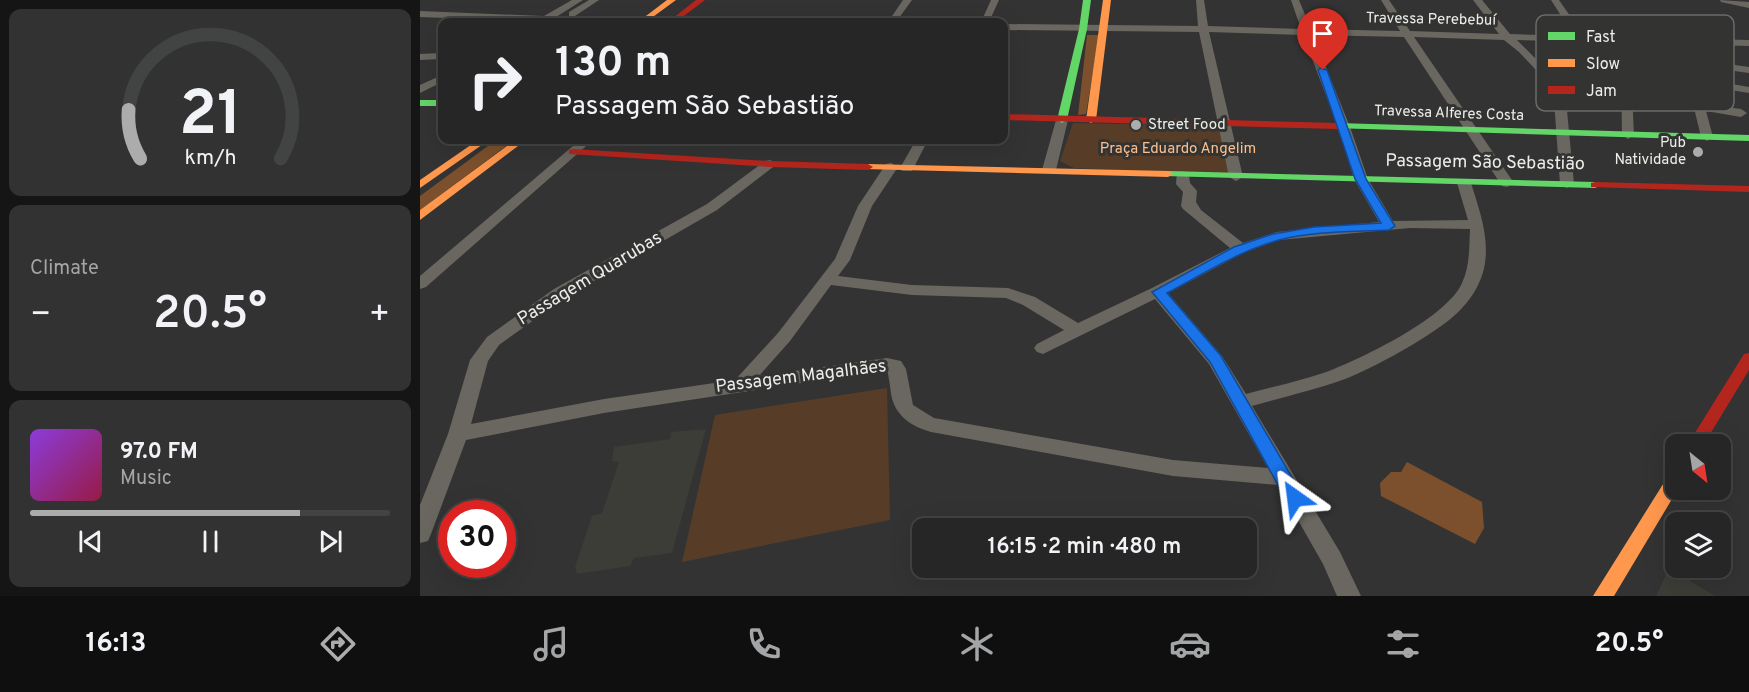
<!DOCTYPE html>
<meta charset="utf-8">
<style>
:root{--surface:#262626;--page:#323232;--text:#f1f3f6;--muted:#a4a5a7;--line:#424343;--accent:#abacab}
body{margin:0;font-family:Overpass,sans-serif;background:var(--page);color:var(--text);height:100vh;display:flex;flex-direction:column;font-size:22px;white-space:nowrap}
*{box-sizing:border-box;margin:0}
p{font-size:20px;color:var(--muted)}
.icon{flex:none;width:33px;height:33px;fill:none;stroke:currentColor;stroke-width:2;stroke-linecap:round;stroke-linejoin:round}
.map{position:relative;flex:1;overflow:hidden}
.side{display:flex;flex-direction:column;gap:9px;padding:9px;background:#151515;width:420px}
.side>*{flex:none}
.banner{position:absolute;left:18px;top:18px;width:570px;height:126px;border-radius:12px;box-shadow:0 6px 24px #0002,0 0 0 2px var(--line);background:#262626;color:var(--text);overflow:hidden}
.needle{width:39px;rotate:150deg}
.tools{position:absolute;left:1245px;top:434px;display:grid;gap:12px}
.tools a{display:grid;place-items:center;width:66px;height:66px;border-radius:12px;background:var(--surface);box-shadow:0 6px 24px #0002,0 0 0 2px var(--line);font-size:30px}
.speed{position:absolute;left:18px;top:500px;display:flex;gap:12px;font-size:30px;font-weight:700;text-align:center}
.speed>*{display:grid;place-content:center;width:78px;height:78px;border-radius:50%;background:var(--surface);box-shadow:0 6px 24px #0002,0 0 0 2px var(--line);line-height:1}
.speed .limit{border:9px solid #d22;background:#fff;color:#111}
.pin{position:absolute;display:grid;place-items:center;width:51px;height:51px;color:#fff;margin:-62px -26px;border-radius:50% 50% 50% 0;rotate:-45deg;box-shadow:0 0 6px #0007}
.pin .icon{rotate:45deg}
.me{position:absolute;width:66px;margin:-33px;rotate:329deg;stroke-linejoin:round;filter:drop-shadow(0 0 4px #0008)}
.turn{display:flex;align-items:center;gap:21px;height:126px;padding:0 18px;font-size:27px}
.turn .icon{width:78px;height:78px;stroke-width:2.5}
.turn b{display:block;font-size:42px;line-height:51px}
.big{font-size:45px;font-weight:600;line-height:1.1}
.side .tile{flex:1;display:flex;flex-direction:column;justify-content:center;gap:9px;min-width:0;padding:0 21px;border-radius:12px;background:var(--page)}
.side .dial{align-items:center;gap:0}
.dial svg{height:156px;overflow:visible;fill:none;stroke:var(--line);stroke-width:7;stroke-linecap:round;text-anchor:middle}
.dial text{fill:var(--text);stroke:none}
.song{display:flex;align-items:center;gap:18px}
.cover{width:72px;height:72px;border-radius:9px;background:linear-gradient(135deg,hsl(270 70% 55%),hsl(340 70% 35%))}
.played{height:6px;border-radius:3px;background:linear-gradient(90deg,var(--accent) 75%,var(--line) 75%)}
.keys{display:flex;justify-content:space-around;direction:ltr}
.heat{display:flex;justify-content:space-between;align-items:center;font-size:33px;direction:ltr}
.trip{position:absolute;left:492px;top:518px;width:345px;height:60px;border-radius:12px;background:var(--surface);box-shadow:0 6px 24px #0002,0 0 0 2px var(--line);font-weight:600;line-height:60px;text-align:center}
.dock{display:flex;height:96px;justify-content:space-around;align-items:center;background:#0f0f0f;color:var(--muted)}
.dock .icon{width:42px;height:42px}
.dock .on{color:var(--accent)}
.dock b{font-size:27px;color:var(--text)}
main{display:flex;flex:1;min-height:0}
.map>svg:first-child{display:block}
.built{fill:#3b3d36}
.green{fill:#573d28}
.forest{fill:#7c502c}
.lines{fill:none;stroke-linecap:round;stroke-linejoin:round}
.street{fill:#6a6760;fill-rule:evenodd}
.fast{fill:#63d668;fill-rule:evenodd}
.slow{fill:#ff974d;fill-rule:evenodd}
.jam{fill:#b3261e;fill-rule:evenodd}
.route{fill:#1a73e8;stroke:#114b97;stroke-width:1.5}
.poi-dot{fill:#abacab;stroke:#333432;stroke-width:2}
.labels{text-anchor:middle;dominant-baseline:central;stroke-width:6;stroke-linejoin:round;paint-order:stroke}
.far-street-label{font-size:15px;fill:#ecedeb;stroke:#333432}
.far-poi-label{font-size:15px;fill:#ecedeb;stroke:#333432;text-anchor:start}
.far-park-label{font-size:15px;fill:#fdbf90;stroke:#333432}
.street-label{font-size:18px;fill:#ecedeb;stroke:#333432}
.key{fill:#333432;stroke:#6a6c6a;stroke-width:1.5}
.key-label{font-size:16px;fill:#ecedeb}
</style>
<main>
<section class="side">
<div class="tile dial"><svg viewBox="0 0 100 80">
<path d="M14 69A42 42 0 1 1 86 69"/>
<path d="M14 69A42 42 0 0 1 8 44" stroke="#abacab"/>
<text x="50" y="56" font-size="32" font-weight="700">21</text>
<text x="50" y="72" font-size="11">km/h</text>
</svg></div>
<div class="tile"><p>Climate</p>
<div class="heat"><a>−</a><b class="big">20.5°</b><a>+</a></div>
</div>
<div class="tile">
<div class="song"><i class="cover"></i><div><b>97.0 FM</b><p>Music</p></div></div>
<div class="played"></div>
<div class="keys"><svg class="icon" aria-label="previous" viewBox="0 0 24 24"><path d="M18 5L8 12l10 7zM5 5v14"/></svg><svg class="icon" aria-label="pause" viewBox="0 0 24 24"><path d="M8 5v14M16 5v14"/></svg><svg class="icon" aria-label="next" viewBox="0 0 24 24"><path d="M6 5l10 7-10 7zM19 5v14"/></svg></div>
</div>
</section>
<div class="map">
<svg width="1329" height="596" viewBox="0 0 1329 596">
<rect width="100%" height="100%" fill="#333"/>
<path class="built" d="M286,429L252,553L214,558L210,566L157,574L155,567L172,516L182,513L199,462L192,461L194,447L250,439L251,432Z
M1249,568L1295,596H1236Z"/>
<path class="green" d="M653,123L801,126L813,176L654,168L640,161Z
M467,388L470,520L262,562L295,415Z"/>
<path class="forest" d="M667,35H679L666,114L658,115Z
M76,140H94L0,210V196Z
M987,462L1062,502L1064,528L1055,544L961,496L960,483L971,472H981Z"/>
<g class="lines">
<path class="street" d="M152,0H163L136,17L417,19L422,22H135L0,17V11L124,16Z
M169,0H179L155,16H149V12Z
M483,0H492L476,22H468Z
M571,0H579L569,22H561Z
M776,0H784L788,26L881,29L871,0H879L891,29L980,31L961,0H969L990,31L1079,34L1053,0H1062L1090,34L1154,36L1131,0H1139L1164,36L1329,40V46L1244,44L1260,57L1329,67V73L1270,65L1275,70L1278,78L1329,87V93L1279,85L1284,104L1321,109L1327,113L1321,117L1286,111L1293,137L1287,141L1281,137L1268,83L1238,78L1233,75L1238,72L1266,76L1264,70H1211L1214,135L1208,139L1202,135L1201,65L1256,64L1231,43L1097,40L1141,84L1146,100L1154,184L1147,188L1140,184L1134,100L1130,85L1099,52L1084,40L994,37L1094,183L1087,187L1082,186L984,37L893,35L930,127L948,179L973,221L1048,220L1037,183L1044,179L1051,183C1059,209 1069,235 1065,263C1063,279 1053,297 1042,308C1022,331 954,368 925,379C895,390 863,397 832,406L920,552L941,596H917L903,564L858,485L753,476L511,432C491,426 475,416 471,394C470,386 469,377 467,370L184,413L46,440L11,534L8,541L0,543V505L28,434L50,360L67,337L134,289L287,204L345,161L350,160L357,164L297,210L146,297L79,345L68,361L51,424L184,399L315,380L358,333L415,259L438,206L466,164L471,163L478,167L452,206L430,260L418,276L492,285L588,288L615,297L658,323L732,288L810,248L763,209L761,206L763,192L756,184L757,172L762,171L769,175L770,183L777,191L776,202L781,210L823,243L857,232L959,222L934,179L918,127L883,35L789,32L823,177L816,181L809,177L779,32L584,30V24L778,26ZM990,228L1050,229C1049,248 1050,266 1042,283C1027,317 948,355 914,369C886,380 855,386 826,394L802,356L748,293L823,253L859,240ZM411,285L492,295L586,298L603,305L644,330L617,344L614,348L617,352L623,354L735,299L789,364L848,468L753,460L514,418L493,405L486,369L481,361L467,358L339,376L370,341Z
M1300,0L1329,2V8L1301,2Z
M22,53V59L0,60V54Z
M22,75V82L0,93V85Z
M642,116L648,120L636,170L634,173H624L622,170L636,120Z
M160,140H173L6,287L0,289V276Z
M496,140H508L492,171H482L480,168Z"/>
<path class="fast" d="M663,0H671L667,29L647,120L642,123L637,120L659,29Z
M0,100H22V106H0Z
M917,123L1329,135V141L913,128V124Z
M748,171L1175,182L1181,185L1175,188L744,176V172Z"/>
<path class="slow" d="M247,0H256L226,22H218Z
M683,0H691L676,120L671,123L666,120Z
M58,140H69L0,188V180Z
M95,140H106L0,220V210Z
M448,164L748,171L753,174L748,177L444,169L443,167Z
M1256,471V489H1258L1194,596H1173L1250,473Z"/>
<path class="jam" d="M276,0H285L256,22H248Z
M584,114L917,123L922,126L917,129L584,120Z
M153,149L350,161L448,164L453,167L448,170L350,167L149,154V150Z
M1175,182L1329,186V192L1171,187V183Z
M1329,353V370L1284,444H1268L1324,354Z"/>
</g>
<path class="route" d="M900,68L907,70L946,179L975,226L969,230C933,232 894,231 859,240C819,251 783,274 747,293L801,356L884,498L881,503L875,505L868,503L790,362L732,292L814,247L853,234L894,227L961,223L935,179L898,70Z"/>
<g class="poi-dot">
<circle cx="716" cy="125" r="6"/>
<circle cx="1278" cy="152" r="6"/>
</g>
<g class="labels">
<g class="far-street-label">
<text transform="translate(1011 20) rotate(1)">Travessa Perebebuí</text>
<text transform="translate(1029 114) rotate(2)">Travessa Alferes Costa</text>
</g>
<g class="far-poi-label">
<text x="728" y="125">Street Food</text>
<text x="1266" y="143" text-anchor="end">Pub<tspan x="1266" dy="17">Natividade</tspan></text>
</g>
<g class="far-park-label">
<text x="758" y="149">Praça Eduardo Angelim</text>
</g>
<g class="street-label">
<text transform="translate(1065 163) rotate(1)">Passagem São Sebastião</text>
<text transform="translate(170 279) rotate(-31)">Passagem Quarubas</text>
<text transform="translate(381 377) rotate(-7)">Passagem Magalhães</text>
</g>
</g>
<rect x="1116" y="15" width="198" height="96" rx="9" class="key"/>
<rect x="1128" y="32" width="27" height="8" fill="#63d668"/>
<rect x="1128" y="59" width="27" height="8" fill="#ff974d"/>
<rect x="1128" y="86" width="27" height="8" fill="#b3261e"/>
<g class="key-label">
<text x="1166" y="42">Fast</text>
<text x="1166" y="69">Slow</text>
<text x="1166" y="96">Jam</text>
</g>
</svg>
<div class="tools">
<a><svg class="needle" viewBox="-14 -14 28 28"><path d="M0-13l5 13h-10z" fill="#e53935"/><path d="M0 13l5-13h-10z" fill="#a4a5a7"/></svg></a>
<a><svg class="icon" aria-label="layers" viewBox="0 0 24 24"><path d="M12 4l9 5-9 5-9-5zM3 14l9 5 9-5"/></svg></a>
</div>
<div class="speed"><div class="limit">30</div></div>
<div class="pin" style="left:903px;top:70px;background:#d93025"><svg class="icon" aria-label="arrive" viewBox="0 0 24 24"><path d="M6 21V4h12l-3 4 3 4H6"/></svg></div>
<svg class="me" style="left:875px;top:498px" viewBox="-20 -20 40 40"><path d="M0-17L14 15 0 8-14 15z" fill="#1a73e8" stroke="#fff" stroke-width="4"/></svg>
<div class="trip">16:15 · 2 min · 480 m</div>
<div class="banner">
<div class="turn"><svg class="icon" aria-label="right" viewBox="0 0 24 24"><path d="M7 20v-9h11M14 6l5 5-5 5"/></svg><div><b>130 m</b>Passagem São Sebastião</div></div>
</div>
</div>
</main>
<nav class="dock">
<b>16:13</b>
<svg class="icon on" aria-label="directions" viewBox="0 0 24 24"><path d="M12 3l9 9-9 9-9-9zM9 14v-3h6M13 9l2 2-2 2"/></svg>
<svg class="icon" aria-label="music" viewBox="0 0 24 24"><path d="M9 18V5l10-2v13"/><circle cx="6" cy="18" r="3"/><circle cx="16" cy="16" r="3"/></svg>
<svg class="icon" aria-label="phone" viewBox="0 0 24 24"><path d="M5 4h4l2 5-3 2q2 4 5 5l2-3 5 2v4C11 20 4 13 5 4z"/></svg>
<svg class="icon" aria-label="climate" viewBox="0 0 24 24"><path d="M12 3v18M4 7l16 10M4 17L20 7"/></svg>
<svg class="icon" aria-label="car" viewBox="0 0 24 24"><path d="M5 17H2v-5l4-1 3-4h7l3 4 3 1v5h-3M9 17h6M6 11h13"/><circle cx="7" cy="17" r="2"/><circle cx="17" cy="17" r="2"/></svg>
<svg class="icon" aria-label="filters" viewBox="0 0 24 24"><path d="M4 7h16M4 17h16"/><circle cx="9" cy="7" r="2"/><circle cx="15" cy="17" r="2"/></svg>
<b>20.5°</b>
</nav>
